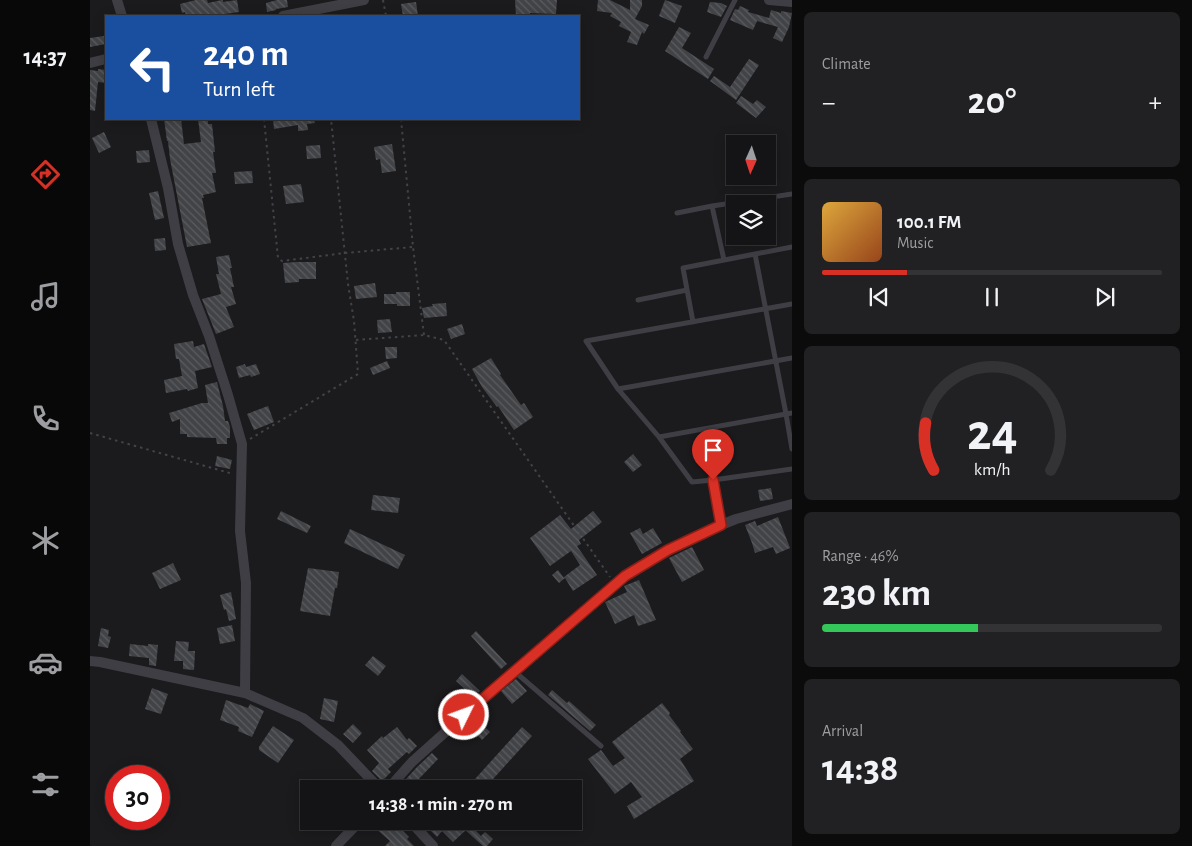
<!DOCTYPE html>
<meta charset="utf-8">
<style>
:root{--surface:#141416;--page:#212123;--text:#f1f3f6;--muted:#9d9ea1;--line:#333335;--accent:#d93025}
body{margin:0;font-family:"Alegreya Sans",sans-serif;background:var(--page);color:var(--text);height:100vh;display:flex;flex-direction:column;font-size:19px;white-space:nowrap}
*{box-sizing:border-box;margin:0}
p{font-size:16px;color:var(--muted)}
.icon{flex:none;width:28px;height:28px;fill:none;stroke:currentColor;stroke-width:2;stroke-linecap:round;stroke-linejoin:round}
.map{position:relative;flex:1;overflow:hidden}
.details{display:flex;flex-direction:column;gap:12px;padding:12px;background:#0b0b0c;width:400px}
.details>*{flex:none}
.top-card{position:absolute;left:15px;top:15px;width:475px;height:105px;border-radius:0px;box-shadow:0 2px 12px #0003,0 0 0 1px var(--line);background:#1a4fa0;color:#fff;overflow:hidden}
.needle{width:32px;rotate:183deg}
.buttons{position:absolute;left:636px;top:135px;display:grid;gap:10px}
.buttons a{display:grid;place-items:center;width:50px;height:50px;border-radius:0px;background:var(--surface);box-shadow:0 2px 12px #0003,0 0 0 1px var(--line);font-size:25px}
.speed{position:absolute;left:15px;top:765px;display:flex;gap:10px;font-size:25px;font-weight:700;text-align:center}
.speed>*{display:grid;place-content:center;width:65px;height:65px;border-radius:50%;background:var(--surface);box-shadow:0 2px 12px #0003,0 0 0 1px var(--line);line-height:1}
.speed .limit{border:8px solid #d22;background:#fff;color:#111}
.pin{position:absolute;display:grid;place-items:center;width:42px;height:42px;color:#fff;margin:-51px -21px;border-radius:50% 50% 50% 0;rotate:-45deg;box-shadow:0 0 5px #0007}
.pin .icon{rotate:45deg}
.me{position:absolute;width:55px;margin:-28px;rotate:48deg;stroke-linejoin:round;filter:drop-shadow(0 0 4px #0008)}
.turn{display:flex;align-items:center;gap:18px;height:105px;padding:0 15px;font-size:22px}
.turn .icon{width:65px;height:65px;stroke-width:2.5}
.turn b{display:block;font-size:35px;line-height:42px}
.big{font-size:38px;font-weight:700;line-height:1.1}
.details .widget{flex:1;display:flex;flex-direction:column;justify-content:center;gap:8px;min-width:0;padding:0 18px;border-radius:8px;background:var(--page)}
.details .dial{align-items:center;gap:0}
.dial svg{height:130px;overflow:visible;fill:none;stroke:var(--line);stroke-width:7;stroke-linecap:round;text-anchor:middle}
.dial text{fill:var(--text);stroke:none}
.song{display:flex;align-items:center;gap:15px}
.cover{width:60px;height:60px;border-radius:8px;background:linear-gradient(135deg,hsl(40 70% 55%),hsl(20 70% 35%))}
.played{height:5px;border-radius:2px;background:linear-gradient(90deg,var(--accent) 25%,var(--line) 25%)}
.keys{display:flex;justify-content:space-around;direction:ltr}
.heat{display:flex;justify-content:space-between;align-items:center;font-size:28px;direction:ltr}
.charge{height:8px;border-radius:4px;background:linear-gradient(90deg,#34c759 46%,var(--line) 0)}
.trip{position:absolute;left:210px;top:780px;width:282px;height:50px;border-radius:0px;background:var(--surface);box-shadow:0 2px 12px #0003,0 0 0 1px var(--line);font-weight:700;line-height:50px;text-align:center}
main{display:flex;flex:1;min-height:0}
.tab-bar{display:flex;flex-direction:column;width:90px;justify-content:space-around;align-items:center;background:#080809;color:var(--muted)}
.tab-bar .icon{width:35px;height:35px}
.tab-bar .current{color:var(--accent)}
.tab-bar b{font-size:22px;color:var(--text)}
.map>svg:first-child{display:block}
.building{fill:url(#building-back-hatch)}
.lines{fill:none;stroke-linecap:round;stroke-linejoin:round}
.path{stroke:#424349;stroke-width:2;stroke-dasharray:2.5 4;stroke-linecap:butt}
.service{stroke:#3e3e44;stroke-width:5}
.minor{stroke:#3e3e44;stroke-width:10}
.route-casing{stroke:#8d1f18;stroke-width:12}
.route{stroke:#d93025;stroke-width:9}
</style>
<main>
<nav class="tab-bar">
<b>14:37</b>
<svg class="icon current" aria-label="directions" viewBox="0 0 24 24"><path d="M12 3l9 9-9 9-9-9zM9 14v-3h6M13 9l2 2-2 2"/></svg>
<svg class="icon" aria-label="music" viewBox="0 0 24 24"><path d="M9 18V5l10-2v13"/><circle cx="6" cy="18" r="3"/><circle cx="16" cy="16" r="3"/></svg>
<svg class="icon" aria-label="phone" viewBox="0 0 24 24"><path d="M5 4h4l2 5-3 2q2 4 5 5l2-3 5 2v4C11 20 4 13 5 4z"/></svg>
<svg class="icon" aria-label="climate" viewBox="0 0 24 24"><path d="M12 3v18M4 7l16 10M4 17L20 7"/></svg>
<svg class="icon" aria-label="car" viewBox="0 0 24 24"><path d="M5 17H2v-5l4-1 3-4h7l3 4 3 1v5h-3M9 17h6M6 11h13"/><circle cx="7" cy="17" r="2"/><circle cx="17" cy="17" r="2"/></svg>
<svg class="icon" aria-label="filters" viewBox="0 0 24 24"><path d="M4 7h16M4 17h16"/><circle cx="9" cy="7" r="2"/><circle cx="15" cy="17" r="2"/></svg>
</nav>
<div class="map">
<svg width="702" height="846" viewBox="0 0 702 846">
<defs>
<pattern id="building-back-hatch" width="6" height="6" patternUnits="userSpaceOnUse" patternTransform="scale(1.25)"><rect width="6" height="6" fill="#424347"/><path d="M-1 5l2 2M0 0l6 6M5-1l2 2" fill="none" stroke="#5b5c60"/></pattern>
</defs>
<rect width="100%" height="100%" fill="#1b1b1d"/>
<path class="building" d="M106,0H117L118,3L132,0H133V2L147,0L149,12L121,16H96L95,12L92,13L90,4Z
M187,0H197L198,7L186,9V10L177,12L176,3Z
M425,0H467L466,14L440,13V16H426Z
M508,0H520L540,10V0H552V6L545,19L559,25L554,34L552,32L547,45L537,42L541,32L529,26L531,22L520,16L522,13L507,11Z
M575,0L592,6L585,23L569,16Z
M326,2L328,16H313L311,4Z
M620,2L631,3L637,6L631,17L617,12Z
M650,6L659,10L658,12L679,18L681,10L691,13V11L702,13L699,27L692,42L683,38L688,27L667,21L663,30L640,20L645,9L648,10Z
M589,27L601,33L592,48L624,69L618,79L575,51Z
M14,36L16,44L0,47V38Z
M659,59L669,65L646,100L620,81L624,76L640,87Z
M8,69L16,70V83L8,82L5,111L0,110V70L8,71Z
M651,96L663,104L667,100L676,107L666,118L646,103Z
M74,119H91L94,144L111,142L108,119H118V124H122L125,152H123L126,173H122L126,192L113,195L114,198H112L121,243L97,247L80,159L78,141H77Z
M183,119H224L225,123L217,124L218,130L208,131V125L184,129Z
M14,132L21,147L9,153L2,138Z
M302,144L306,171L292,173L290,159L286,160L284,147Z
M230,145L231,158L217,159L216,146Z
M59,150L60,162L47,163L46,151Z
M162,171L163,183L145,184L144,172Z
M211,184L214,202L196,204L193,186Z
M68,191L74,218L65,220L59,193Z
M75,238L76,250L65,251L64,239Z
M139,255L142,268H140L144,287H141L146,304L136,307L144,327L126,334L112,299L131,294L126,274H129L126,257Z
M207,262H226V279H209V282L195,283L193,263Z
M285,283L287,297L266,299L264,286Z
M306,292H320V306H307V304H294V294H306Z
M356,303L357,316L334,318L332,308L343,306L342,304Z
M300,319L302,332L288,333L287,320Z
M372,324L375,334L361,339L357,329Z
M103,341L104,347L114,344L122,367L105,371L108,388L98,391L97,389L76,393L74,380L92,376L89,359H86L84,344Z
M295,347H307V358L296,359Z
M401,358L411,374L410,375L431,405L434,403L443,417L424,430L408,406L407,407L392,387L382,369Z
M297,361L300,368L283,375L280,368Z
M155,364L156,367L166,364L170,374L161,377L160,375L149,378L146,367Z
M127,382L133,406L135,421H138L140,427V438H137V444H127L126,438L97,437V434H90V419L82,422L79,413L112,403H118L115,385Z
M178,406L184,422L164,430L157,414Z
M543,454L552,465L543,472L534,462Z
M127,456L142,460L140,469L125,466Z
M681,488L683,499L670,501L668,490Z
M283,495L310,498L308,513L281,510Z
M191,511L221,526L217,533L187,519Z
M503,511L512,522L489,540L491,544L487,546L507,575L483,591L475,578L469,583L462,575L468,570L474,578V577L490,565L481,551L460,566L440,538L470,515L481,529Z
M688,517L700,548L686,554L683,547L665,553L662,543L655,525L665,521L667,526Z
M550,528L553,534L563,528L572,543L552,554L540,533Z
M260,529L315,555L308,569L254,543Z
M602,547L614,570L592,582L579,558Z
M83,563L91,580L70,589L62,573Z
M218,568L249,572L247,588H245L240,616L210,611Z
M549,580L566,620L548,626L544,615L525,624L515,602L537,592L534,586Z
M141,592L146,619L139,621L136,609L134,610L130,595Z
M142,625L145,641L130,644L127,628Z
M11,628L19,630L18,636L21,637L18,648L8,646Z
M386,631L417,664L411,669L381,636Z
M86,641L99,642L98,651H105L104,670L93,669V661H84Z
M40,644L58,646V644L68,645L66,666L59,665V658L39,656Z
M283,656L296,666L288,676L275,665Z
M372,674L390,691L379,701L374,696L378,692L366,681Z
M426,679L437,691L422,704L411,691Z
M62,688L78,694L71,714L55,709Z
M462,690L477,703L479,701L506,725L500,731L458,695Z
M234,698L248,701L244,722L230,719Z
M136,700L158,708L160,704L174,711L162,737L148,731L149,727L130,720Z
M357,700L364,706L363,708L367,713L360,719L348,708Z
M572,703L580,713L579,715L591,731L590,732L603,749L590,759L604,781L544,819L537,806L552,797L541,782L525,794L498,759L511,750L523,766L535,758L522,742Z
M384,716L400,732L392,740L376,724Z
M263,724L272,733L263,743L253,734Z
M183,726L204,740L188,763L169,750V747Z
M307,727L317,740L319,738L327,746L319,754L317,752L298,769L301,772L292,781L282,771L289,763L277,750L292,736L293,738Z
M432,727L442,736L394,789H376Z
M342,753L348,759L326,782L334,789H307L327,767Z
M277,821H303L319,837L317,839L324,846H295L300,841Z
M347,821H364L375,831L363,842L352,831L347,837L339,829Z
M378,823L391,836L395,832L403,839L397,846H393L373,828Z"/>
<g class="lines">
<path class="path" d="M293,0L296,16
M174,119L188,258L192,261L255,253L323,247
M311,119L323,247L334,335
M266,340L334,335L354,340L520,577
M0,433L143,474
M160,439L268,374L264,321L258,284L241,119"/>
<path class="service" d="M616,57L645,0
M622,206L702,194
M587,213L622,206L634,260
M548,300L597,290
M603,322L593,268L665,254
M528,389L496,341L702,304
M702,413L696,414L702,449
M569,437L528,389L702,358
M623,480L602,482L569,437L696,414L665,254L702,247
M631,525L623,480L702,469
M424,671L511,746"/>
<path class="minor" d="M27,0L32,16
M679,0L702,2
M193,16L274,0
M0,63L16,59
M61,119L78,188L88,244L103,295L119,336L138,395L152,444L150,531L156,583L155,693
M0,661L10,662L155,693L213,718L248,745L290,789
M298,789L322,762L400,692L535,576L579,550L631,525L646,519L702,504
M320,821L343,846
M246,846L270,821"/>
</g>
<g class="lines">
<defs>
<path id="route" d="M374,715L535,576L578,550L631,525L623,480"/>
</defs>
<use href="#route" class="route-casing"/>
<use href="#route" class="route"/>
</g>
</svg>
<div class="buttons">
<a><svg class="needle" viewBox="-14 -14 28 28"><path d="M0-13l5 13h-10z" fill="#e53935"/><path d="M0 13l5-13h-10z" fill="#9d9ea1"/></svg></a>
<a><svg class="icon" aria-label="layers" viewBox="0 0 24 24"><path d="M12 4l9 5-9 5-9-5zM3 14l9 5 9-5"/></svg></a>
</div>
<div class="speed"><div class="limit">30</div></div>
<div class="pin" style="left:623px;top:480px;background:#d93025"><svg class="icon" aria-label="arrive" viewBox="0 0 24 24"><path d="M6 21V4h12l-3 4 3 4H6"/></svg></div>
<svg class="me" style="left:374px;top:715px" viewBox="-20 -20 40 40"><circle r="17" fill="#d93025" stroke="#fff" stroke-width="3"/><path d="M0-11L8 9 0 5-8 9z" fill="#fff"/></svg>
<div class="trip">14:38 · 1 min · 270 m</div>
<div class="top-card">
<div class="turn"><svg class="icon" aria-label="left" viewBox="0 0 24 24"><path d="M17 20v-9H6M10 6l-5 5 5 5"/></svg><div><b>240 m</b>Turn left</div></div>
</div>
</div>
<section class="details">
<div class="widget"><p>Climate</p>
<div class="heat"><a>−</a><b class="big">20°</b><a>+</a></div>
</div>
<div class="widget">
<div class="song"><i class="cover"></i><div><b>100.1 FM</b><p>Music</p></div></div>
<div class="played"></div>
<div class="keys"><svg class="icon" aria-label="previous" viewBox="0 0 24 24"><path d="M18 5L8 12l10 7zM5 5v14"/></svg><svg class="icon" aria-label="pause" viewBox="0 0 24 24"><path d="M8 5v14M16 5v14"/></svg><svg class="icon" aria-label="next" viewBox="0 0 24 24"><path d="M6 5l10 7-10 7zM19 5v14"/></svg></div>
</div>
<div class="widget dial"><svg viewBox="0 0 100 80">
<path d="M14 69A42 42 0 1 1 86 69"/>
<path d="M14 69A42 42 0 0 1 9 40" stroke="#d93025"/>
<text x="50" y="56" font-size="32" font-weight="700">24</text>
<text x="50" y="72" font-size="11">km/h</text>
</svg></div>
<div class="widget"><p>Range · 46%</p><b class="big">230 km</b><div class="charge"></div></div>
<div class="widget"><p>Arrival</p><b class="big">14:38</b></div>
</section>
</main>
